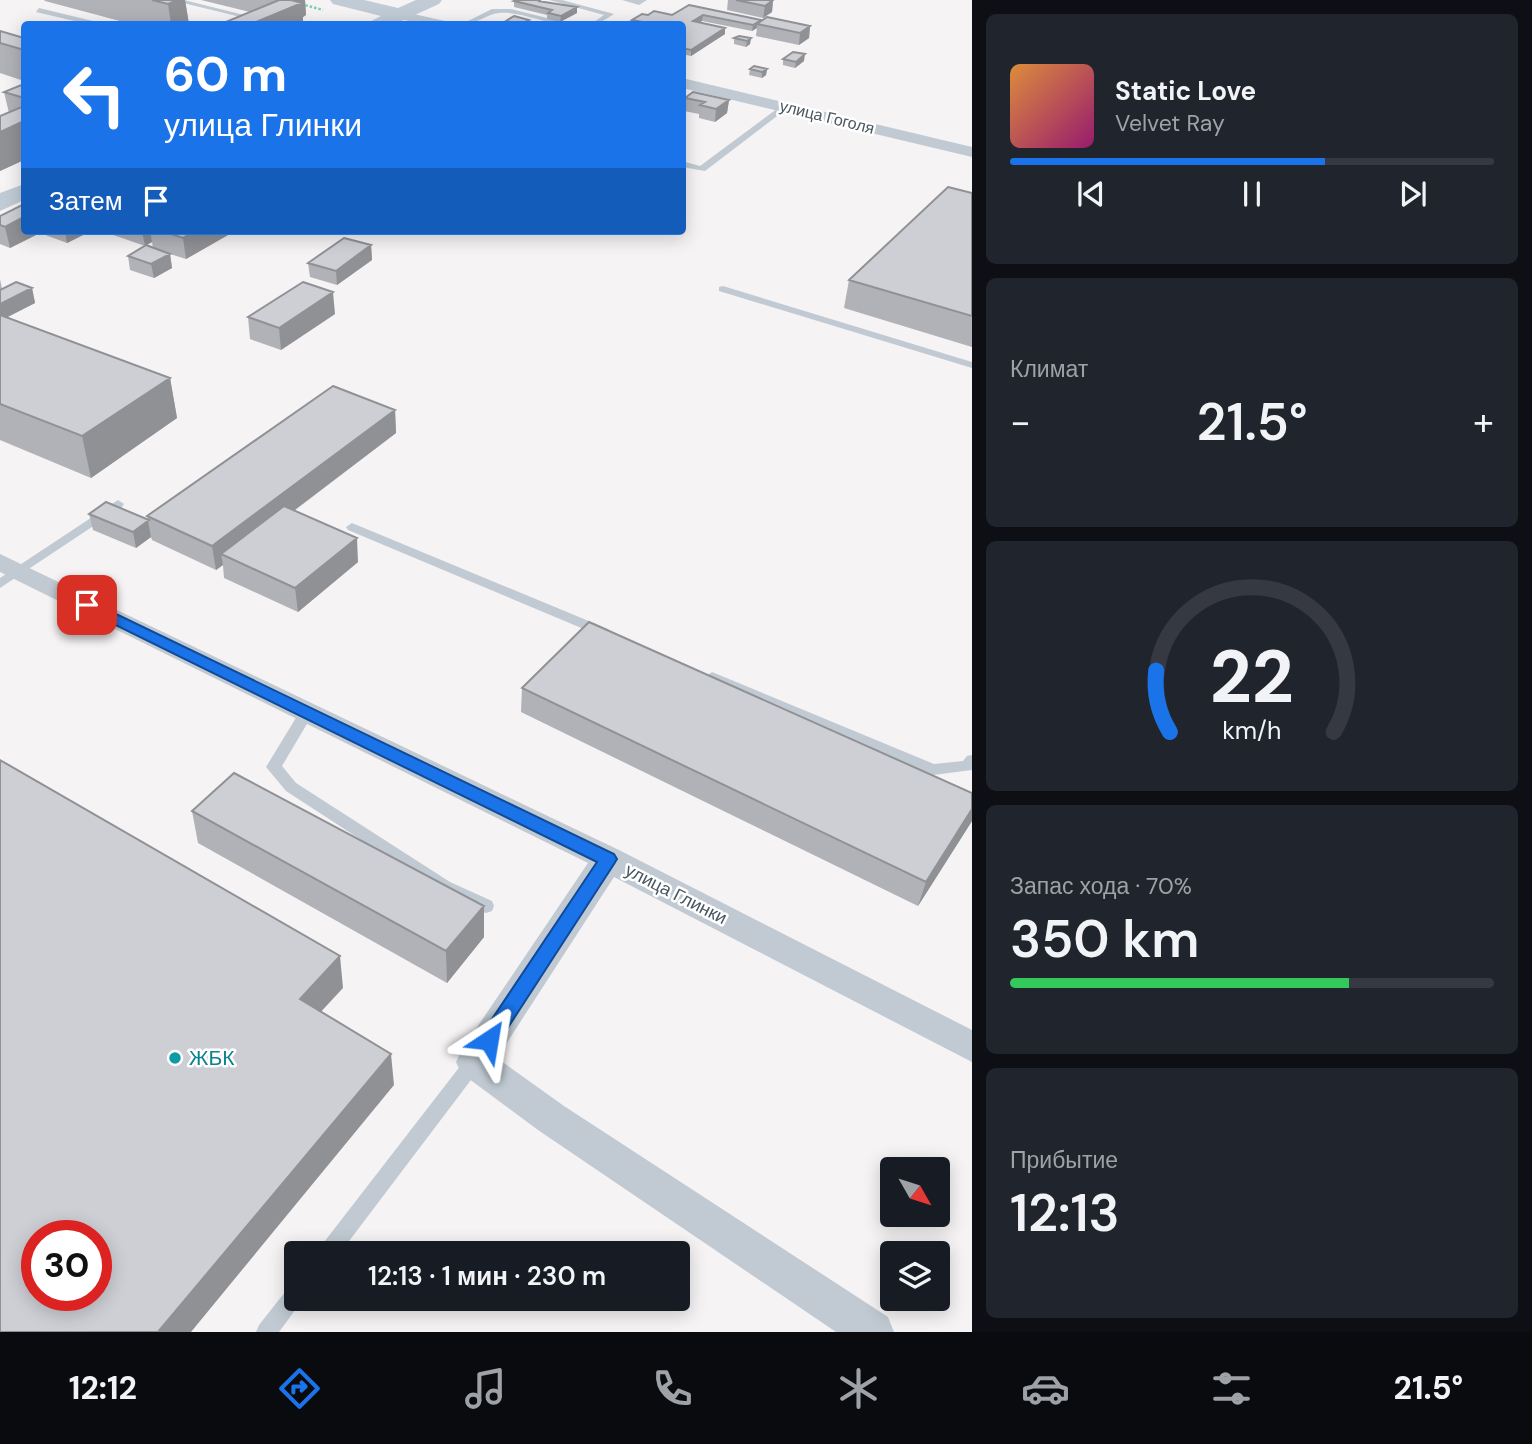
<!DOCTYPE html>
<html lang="ru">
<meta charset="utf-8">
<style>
:root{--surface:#171b24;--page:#20242c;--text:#f1f3f6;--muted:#9ea1a6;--line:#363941;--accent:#1a73e8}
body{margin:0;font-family:"DM Sans",sans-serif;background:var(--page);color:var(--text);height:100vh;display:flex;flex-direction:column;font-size:26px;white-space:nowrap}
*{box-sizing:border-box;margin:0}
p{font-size:23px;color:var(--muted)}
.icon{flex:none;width:38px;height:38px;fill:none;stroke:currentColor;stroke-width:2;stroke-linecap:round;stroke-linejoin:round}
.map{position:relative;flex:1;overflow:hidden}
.details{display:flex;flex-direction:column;gap:14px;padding:14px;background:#0d0f14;width:560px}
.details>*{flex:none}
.hud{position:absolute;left:21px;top:21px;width:665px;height:214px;border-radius:7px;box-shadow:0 4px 18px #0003;background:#1a73e8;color:#fff;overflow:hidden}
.needle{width:46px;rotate:129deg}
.tools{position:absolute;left:880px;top:1157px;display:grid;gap:14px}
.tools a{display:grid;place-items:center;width:70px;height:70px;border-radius:7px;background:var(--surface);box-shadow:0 4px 18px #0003;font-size:35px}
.speed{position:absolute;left:21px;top:1220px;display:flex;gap:14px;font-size:35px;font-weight:700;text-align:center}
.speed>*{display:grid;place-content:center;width:91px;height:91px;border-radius:50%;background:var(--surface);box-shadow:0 4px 18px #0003;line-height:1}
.speed .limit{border:10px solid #d22;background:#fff;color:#111}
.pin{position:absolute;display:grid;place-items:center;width:60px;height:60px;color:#fff;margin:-30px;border-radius:14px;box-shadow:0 4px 10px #0006}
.me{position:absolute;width:77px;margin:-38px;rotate:33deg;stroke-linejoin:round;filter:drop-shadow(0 0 5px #0008)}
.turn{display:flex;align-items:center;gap:24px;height:147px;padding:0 28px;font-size:32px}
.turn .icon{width:91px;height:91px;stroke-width:2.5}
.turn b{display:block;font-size:49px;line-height:60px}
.then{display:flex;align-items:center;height:66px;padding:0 28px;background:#0003;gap:14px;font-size:26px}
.big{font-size:52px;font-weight:600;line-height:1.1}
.details .card{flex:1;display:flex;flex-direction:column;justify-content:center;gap:10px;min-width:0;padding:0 24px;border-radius:10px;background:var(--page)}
.details .dial{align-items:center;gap:0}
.dial svg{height:182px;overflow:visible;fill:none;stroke:var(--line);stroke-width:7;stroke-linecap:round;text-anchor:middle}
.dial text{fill:var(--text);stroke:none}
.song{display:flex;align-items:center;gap:21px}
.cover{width:84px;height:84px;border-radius:10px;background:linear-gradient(135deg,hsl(30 70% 55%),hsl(320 70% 35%))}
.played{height:7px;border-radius:4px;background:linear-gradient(90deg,var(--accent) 65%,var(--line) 65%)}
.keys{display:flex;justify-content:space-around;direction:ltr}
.heat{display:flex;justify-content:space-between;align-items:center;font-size:38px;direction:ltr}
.charge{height:10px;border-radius:5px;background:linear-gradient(90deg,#34c759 70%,var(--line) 0)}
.trip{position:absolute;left:284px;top:1241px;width:406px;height:70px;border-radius:7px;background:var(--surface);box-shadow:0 4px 18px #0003;font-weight:600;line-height:70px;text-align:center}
.dock{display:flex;height:112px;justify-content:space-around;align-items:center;background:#090b0e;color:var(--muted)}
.dock .icon{width:49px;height:49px}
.dock .active{color:var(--accent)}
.dock b{font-size:32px;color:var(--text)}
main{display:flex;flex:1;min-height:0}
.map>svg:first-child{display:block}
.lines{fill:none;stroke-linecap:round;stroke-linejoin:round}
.path{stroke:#7ad0a6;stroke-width:2.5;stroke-dasharray:2.5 2;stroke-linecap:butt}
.lane{fill:#c1cad2;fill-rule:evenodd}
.street{fill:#c1cad2;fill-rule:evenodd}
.secondary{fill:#c1cbd6;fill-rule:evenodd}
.wall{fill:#b0b2b7;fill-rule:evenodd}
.shaded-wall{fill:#909195}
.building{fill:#cdcfd5;stroke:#909195;stroke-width:2;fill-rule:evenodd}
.route{fill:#1a73e8;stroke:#114b97;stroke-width:2}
.culture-dot{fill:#0f9aa8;stroke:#fff;stroke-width:2.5}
.labels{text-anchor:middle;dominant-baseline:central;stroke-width:5;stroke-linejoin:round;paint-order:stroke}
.far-street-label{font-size:16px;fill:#4a5661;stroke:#fff}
.street-label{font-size:18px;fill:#4a5661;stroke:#fff}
.near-culture-label{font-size:21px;fill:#0d838f;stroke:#fff;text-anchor:start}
</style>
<main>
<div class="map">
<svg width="972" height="1332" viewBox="0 0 972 1332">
<rect width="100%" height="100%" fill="#f5f3f3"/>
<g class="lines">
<path class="path" d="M301,4L323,10"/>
<path class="lane" d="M171,0H184L280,24H269Z
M549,0H562L614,14L598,24H591L604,15Z
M622,0H647L639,5Z
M39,8L97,22L98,24H87L36,12Z
M492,9H511L571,24C547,26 523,11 499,13C486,14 476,25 462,24Z
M782,105L789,107L705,171L682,167V161L700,166Z
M723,286L972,362V368L719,291V287Z
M118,500L124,504L122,507L0,588V578Z
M352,523L608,629L610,632L603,636L598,635L348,530L346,527Z
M712,672L934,764L963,761L967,756L972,755V770L933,775L928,774L707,680L705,677Z
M307,707L314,712L282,766L296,783L450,882L492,901L494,906L492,911L486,913L480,911L438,890L286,791L266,767L302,708Z
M474,1054L480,1056L483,1062L480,1068L340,1253H318L321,1246L468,1056Z
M296,1284V1298H304L279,1332H256L259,1325L289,1287Z"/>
<path class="street" d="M400,11L445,21L447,24H423L395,18L393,15L395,12Z
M682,78L972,147V157L682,88Z
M0,554L619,850L972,1030V1062L614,877L497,1058L564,1106L888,1317L894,1332H836L538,1130L461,1073L456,1062L461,1051L588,863L0,572Z"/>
<path class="secondary" d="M330,0H364L398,8L416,0H442L439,4L395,24H370L373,20L381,16L333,4Z
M24,184V200L0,211V193Z"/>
</g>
<path class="wall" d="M44,0H185L189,24H131L45,1Z
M201,0H305L306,15L303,17V24H221L250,12Z
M728,0H773L772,12L763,18L727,10Z
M514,1L543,2L577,13L560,22L547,19V15L514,7Z
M689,5L761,20V21L810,26L809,38L799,45L756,36L757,28L752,31L702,21L700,22L725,28V34L691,56L682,54V24H631L632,20L648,15H672Z
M506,21L529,24H506Z
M0,31L24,38V81L0,73Z
M734,38H751L750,44L746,47L734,44Z
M783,59L804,61L795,68L783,65Z
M750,69H767L766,75L762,78L749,75Z
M24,84V160L0,171L9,113L4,92Z
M685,98L729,100L727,113L715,122L699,118V114L684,111Z
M972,193V347L844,308L849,280Z
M0,216L24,231H89V232L67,243L40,233L10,248L0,244Z
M102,231H235L186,259L170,254L172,268L154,278L130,270L128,256L145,246ZM152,242L153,248L146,245Z
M371,245L372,260L337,285L310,277L308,263Z
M0,279L2,289L32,288L35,303L7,317L170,378L177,418L91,478L0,440Z
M335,314L281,350L250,339L248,317Z
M395,410L396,433L294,511L358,562L298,612L224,578L223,565L216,570L152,540L151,537L136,548L93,530L89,514L148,520L147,516Z
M522,688L972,821L918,906L521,712Z
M192,811L484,937L447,983L198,843Z"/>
<path class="shaded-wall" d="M178,0H185L189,24H171L168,4Z
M287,0H305L306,15L303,17V24H251Z
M773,0L772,12L763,18L765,6Z
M577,7V13L560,22L561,16Z
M703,15L702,21L693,27V21Z
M529,20V24H521Z
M761,20L760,24H757V28L752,31L753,25Z
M810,26L809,38L799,45L800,33Z
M725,28V34L691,56V50Z
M751,38L750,44L746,47L747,41Z
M805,54L804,61L795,68L796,62Z
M767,69L766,75L762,78V72Z
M729,100L727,113L715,122L716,109Z
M24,121V160L0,171V132Z
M24,217V231H40V233L10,248L5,227Z
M65,231H89V232L67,243Z
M142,231H150L152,242L145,246Z
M196,231H235L186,259L183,238Z
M371,245L372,260L337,285L336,271Z
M170,254L172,268L154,278L151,264Z
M32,288L35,303L0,321V304Z
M333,292L335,314L281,350L279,328Z
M170,378L177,418L91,478L82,436Z
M395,410L396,433L231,558L221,554L223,565L216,570L212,546Z
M148,521L151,537L136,548L133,532Z
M357,538L358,562L298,612L295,588Z
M972,809V821L918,906L926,882Z
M484,906V937L447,983L446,951Z
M340,956L343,988L304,1030L300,999Z
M391,1054L394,1085L191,1332H158Z"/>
<path class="building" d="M152,0H178L168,4Z
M279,0H291L302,3L251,24H221Z
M517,0H541L538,1L577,7L561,16L548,13L552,10L514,1Z
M736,0H773L765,6Z
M689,5L761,20L753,25L703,15L693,21L725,28L691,50L682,48V24H653L632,20L642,14L648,15L654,11L672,15Z
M514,16L529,20L521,24L506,21Z
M767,17L810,26L800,33L757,24Z
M0,31L24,38V50L0,43Z
M739,36L751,38L747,41L734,38Z
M793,52L805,54L796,62L783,59Z
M754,66L767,69L762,72L750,69Z
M24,84V98L4,92Z
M693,92L729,100L716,109L700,105L705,102L685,98Z
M24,106V121L0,132V116Z
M948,187L972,193V316L849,280Z
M24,204V217L5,227L0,225V216Z
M162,231H196L183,238Z
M344,238L371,245L336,271L308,263Z
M146,245L170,254L151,264L128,256Z
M16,282L32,288L0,304V290Z
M303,282L333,292L279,328L248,317Z
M0,315L170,378L82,436L0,404Z
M333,386L395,410L212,546L147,516Z
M106,502L149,520L133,532L89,514Z
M284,506L357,538L295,588L221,554Z
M589,622L972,793V809L926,882L522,688Z
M0,760L340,956L300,999L391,1054L158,1332H0ZM37,1236H96V1295H37Z
M234,773L484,906L446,951L192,811Z"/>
<path class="route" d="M87,600L614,854L617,859L614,864L496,1046L489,1049L482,1046L479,1040L482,1034L597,862L81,608L79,605Z"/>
<circle class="culture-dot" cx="175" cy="1058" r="7"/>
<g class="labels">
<g class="far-street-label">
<text transform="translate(827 117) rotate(14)">улица Гоголя</text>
</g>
<g class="street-label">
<text transform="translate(676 894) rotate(27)">улица Глинки</text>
</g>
<g class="near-culture-label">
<text x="189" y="1058">ЖБК</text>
</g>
</g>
</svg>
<div class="tools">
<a><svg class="needle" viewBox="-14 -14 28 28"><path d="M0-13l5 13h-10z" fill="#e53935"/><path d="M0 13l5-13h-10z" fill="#9ea1a6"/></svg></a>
<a><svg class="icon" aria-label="layers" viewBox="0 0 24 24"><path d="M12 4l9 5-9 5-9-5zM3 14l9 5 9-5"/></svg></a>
</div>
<div class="speed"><div class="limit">30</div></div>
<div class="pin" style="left:87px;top:605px;background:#d93025"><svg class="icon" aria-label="arrive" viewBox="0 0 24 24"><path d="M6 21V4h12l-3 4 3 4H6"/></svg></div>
<svg class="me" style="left:489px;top:1040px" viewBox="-20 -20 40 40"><path d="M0-17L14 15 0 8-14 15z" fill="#1a73e8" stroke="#fff" stroke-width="4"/></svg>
<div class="trip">12:13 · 1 мин · 230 m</div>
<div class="hud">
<div class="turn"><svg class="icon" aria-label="left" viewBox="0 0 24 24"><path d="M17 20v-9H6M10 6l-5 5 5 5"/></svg><div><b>60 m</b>улица Глинки</div></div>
<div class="then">Затем<svg class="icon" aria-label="arrive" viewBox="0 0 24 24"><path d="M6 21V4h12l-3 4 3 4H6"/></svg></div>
</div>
</div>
<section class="details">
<div class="card">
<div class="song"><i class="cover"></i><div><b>Static Love</b><p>Velvet Ray</p></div></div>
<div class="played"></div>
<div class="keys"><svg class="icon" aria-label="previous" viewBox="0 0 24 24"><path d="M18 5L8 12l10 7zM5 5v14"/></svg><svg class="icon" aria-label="pause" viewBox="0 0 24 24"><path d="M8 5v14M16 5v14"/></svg><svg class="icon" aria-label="next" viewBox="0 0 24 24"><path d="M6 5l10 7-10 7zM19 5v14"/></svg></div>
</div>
<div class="card"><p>Климат</p>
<div class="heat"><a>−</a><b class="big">21.5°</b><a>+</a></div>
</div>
<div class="card dial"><svg viewBox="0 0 100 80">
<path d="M14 69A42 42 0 1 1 86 69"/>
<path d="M14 69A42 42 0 0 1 8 42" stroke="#1a73e8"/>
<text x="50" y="56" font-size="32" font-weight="700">22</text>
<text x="50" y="72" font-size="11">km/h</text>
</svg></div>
<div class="card"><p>Запас хода · 70%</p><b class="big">350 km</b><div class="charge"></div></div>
<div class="card"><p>Прибытие</p><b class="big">12:13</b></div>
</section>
</main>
<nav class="dock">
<b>12:12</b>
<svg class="icon active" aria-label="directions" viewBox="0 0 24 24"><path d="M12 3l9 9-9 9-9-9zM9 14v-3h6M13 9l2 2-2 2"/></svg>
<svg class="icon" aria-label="music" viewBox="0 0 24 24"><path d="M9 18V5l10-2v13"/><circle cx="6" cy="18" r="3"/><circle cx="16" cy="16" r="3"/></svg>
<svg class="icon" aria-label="phone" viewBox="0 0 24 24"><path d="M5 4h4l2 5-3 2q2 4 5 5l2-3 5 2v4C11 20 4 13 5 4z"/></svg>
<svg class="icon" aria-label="climate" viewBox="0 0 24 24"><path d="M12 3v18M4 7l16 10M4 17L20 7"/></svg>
<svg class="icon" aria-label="car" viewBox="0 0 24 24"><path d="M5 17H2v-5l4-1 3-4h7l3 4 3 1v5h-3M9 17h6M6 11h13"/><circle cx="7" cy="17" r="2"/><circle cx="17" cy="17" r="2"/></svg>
<svg class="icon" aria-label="filters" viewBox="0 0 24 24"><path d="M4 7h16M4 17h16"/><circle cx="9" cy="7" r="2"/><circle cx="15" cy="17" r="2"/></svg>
<b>21.5°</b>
</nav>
